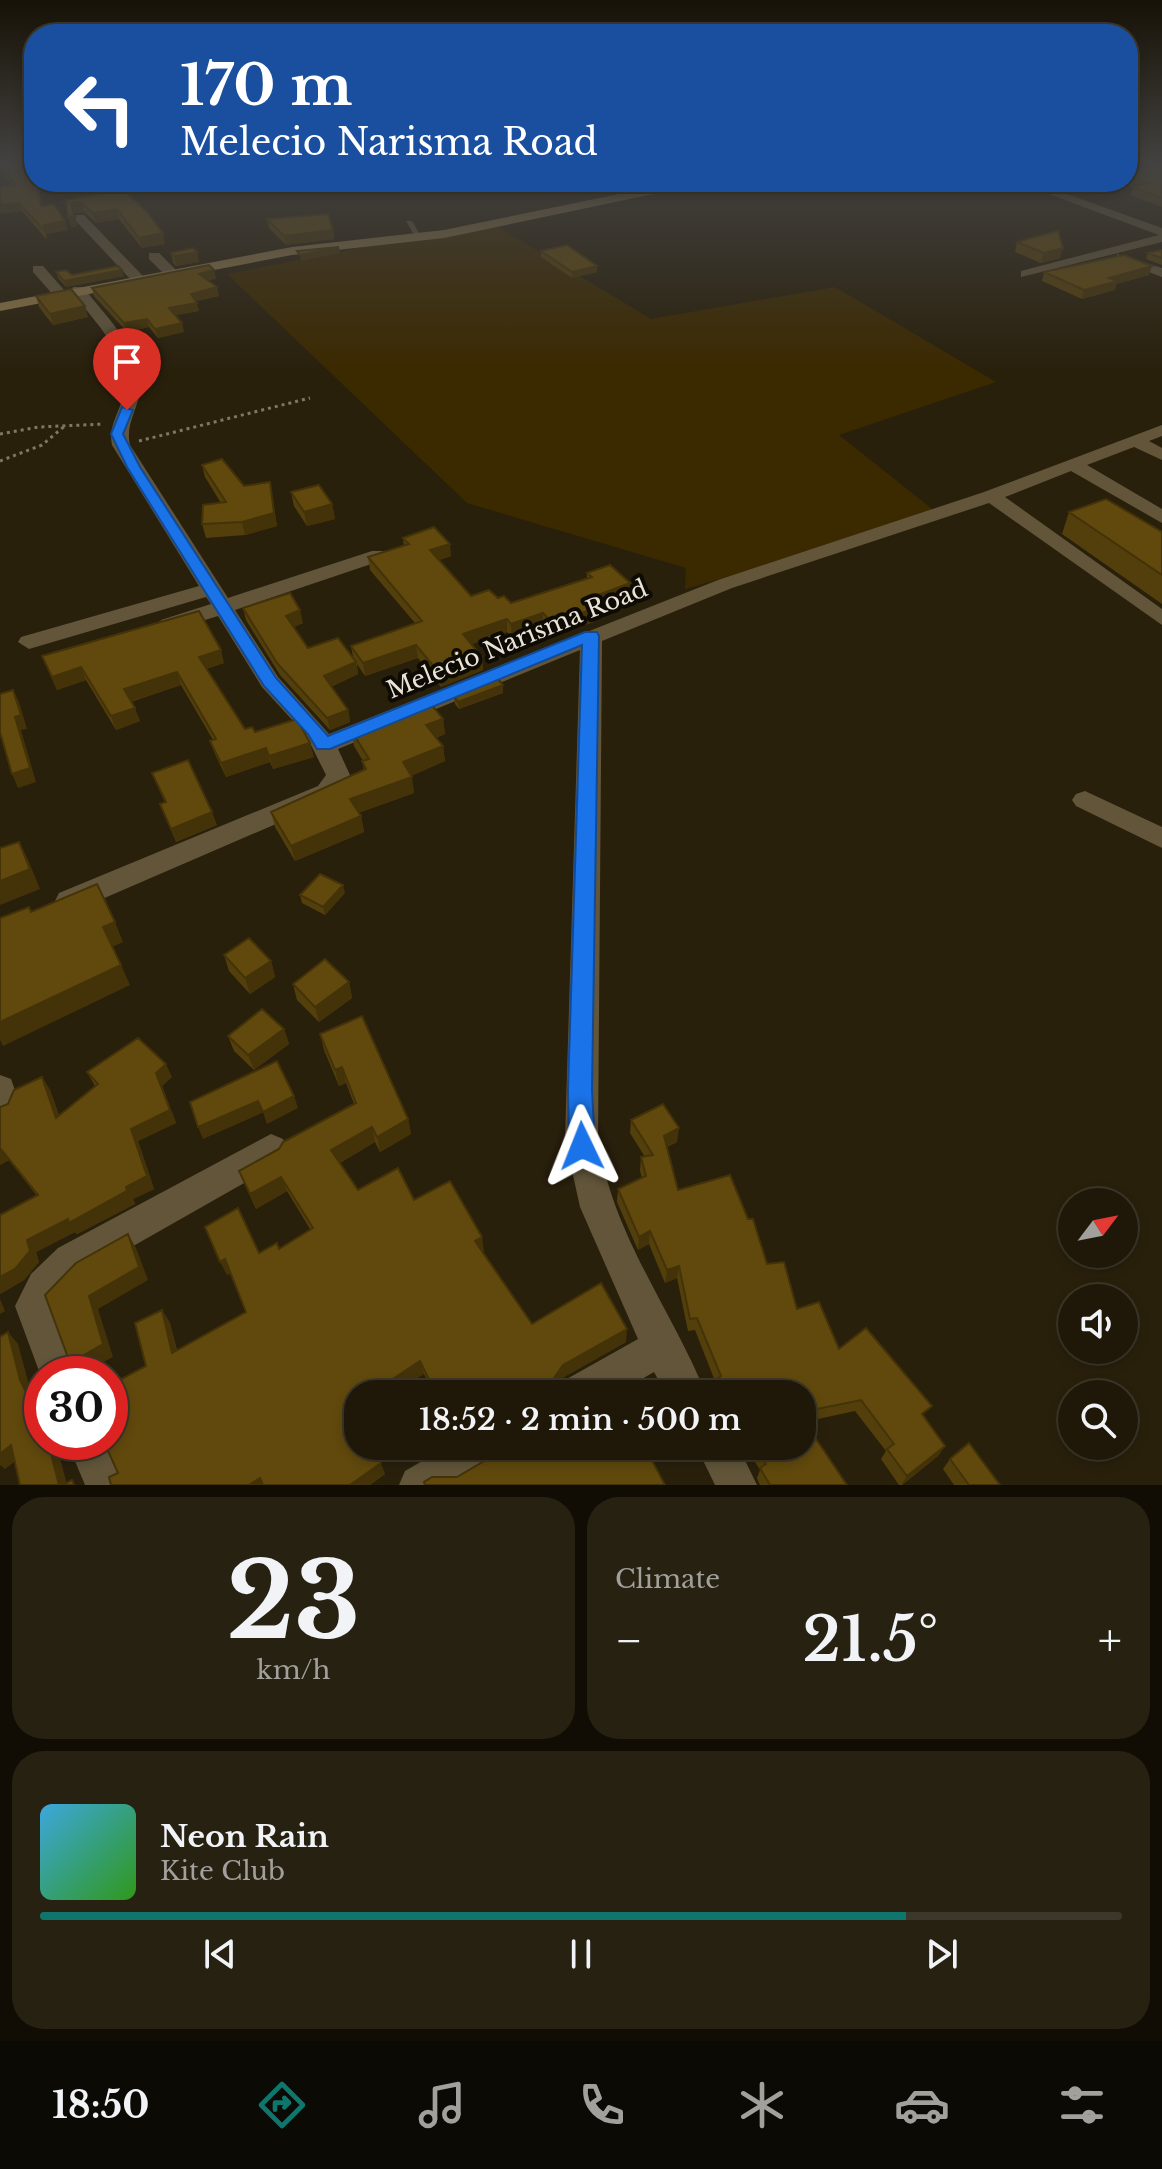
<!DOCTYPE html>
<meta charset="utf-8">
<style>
:root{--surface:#1f1809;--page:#272112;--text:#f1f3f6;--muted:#a1a09c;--line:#3c372a;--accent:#0f766e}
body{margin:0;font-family:"Libre Baskerville",serif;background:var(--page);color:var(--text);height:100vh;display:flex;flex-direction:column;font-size:30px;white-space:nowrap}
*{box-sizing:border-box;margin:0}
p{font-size:26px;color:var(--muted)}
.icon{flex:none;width:44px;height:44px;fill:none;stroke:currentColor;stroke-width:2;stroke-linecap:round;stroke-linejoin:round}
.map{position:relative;height:1485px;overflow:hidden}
.drawer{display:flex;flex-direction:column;gap:12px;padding:12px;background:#110d05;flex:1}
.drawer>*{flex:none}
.guide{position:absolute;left:24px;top:24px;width:1114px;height:168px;border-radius:32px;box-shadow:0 4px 12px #0003,0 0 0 2px var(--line);background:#1a4fa0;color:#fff;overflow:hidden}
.needle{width:52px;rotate:58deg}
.controls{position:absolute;left:1058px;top:1188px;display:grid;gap:16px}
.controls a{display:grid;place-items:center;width:80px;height:80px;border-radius:50%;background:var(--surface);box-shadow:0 4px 12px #0003,0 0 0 2px var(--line);font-size:40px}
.speed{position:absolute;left:24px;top:1356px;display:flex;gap:16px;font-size:40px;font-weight:700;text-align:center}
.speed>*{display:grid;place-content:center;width:104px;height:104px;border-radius:50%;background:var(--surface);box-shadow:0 4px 12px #0003,0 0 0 2px var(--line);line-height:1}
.speed .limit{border:12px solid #d22;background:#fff;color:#111}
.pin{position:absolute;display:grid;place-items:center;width:68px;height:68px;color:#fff;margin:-82px -34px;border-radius:50% 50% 50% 0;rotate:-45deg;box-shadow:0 0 8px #0007}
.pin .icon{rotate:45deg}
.me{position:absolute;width:88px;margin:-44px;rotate:358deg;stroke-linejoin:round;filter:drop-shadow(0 0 6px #0008)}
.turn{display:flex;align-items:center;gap:28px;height:168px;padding:0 24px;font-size:36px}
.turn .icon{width:104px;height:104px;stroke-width:2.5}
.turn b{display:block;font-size:56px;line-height:68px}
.big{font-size:60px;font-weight:600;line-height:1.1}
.drawer .widget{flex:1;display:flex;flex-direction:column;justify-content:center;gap:12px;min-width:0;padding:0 28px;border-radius:32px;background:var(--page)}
.drawer .dial{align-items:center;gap:0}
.dial b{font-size:104px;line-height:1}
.song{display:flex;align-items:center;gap:24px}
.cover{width:96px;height:96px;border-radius:12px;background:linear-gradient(135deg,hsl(200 70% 55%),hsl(110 70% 35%))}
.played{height:8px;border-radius:4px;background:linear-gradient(90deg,var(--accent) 80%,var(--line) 80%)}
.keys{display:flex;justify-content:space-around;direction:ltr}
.heat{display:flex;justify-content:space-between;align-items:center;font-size:44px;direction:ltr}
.drawer .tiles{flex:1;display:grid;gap:12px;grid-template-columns:1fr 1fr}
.widget:last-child{grid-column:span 2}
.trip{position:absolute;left:344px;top:1380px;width:472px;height:80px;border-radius:32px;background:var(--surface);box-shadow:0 4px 12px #0003,0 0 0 2px var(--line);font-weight:600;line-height:80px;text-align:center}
.menu{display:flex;height:128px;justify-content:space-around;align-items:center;background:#0c0a04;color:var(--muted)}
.menu .icon{width:56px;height:56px}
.menu .current{color:var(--accent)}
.menu b{font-size:36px;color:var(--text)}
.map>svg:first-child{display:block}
.green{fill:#3b2900}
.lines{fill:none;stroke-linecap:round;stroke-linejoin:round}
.path{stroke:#7f7766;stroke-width:3;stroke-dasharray:3 4;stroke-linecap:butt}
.lane{fill:#62553a;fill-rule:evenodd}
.street{fill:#62553a;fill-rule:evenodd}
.secondary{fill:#877245;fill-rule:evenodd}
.wall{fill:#533f0b}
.shaded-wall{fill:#443309}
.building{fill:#61490d;stroke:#443309;stroke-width:2}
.route{fill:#1a73e8;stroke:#114b97;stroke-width:2}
.labels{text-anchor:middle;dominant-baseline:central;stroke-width:8;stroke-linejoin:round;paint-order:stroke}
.street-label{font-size:24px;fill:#eae4d8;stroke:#0e0a04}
</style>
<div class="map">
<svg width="1162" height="1485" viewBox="0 0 1162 1485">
<rect width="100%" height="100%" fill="#29200c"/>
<path class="green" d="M490,222L651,319L835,287L996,382L839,435L941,516L685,589L686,568L467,503L227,274Z"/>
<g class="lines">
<path class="path" d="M0,434L39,427L104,424
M139,441L310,398
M0,461L42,445L66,425"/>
<path class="lane" d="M406,221H412L423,240H417Z"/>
<path class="street" d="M363,182H385L336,194L330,191Z
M641,182H655L664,188L654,190Z
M1033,182L1162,228V242L1021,277V271L1159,235L1019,183Z
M76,215H84L143,276V282H133L76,221Z
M149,253H159L176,270V276H166L149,259Z
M1117,254L1162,268V277L1117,260Z
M33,266H43L65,291V297H55L33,272Z
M73,287H83C105,316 144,351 140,390C138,410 125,424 130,445L228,598L372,551H386L389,555L386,559L235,610L278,677L329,734L718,580L984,492L1162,425V436L1149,441L1162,448V460L1134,447L1087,465L1162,509V523L1071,471L1005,497L1162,609V625L989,503L732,588L602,641L598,1139C612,1234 671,1308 706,1394H666L654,1372L616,1394H560L565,1380L638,1339L580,1207L565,1139L580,650L338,749L350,775L344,793L336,798L79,909L69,912L59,909L55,901L59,893L318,786L326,775L306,735L262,687L218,616L169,631L158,625L161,620L211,604L206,597L29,649L18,642L21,637L199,586L112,445C108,426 119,414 123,396C133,356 92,320 71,290Z
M1085,791L1162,827V848L1076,806L1072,800L1076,794Z
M0,1075L11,1079L20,1104L15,1114L0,1121Z
M271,1134L283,1139L288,1150L283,1161L84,1274L52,1307L78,1374H42V1379L15,1306L31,1274L58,1248Z
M67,1442H107L125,1485H85Z
M448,1446H507L501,1460L458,1485H399L405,1471Z
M696,1446H738L757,1485H715Z"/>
<path class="secondary" d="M678,182H711L444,238L292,255L0,311V303L292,247L444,230Z"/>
</g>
<path class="wall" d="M1162,163V207L1130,195L1133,187L1119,182H1128V172Z
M2,167L38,182L42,206L68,230L46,234L47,240L22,211L0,214V187L12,185L4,175Z
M82,182H115L165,244L142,248L119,219L96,223L84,212L74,213L77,226L71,227L66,200L95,195Z
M399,182H435L407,188Z
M267,219L333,230L334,239L286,245L269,228Z
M1017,242L1060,258L1041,263L1015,252Z
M1162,250V265L1146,259L1148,253Z
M541,251L597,272L572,278L541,257Z
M197,252L199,262L176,266L173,263L171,253Z
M56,272L72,275L124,276L66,287L58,278Z
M1044,272L1149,275L1116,284L1115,290L1082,299L1042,281Z
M216,279L208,280L217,287L219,296L196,301L199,311L176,315L184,332L158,338L149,327L127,332L94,296L92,288Z
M36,296L88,317L53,325L39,307Z
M202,465L244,486L272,495L277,526L245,535L206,538L202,524L221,503L205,477Z
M291,492L332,504L335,519L307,526L294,506Z
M1069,512L1162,532V604L1062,534Z
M403,538L451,556L439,560L471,596L498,598L511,603L587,578V573L630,583V595L594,609V622L566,631L552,635L543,626L512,637L507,632L472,644L482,657L483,670L441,687L418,658L365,676L357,664L358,674L331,687L348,710L350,722L330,730L280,675L246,620L243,608L303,623L294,627L308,648L353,657L351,646L415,623L370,570L368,557L404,546Z
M42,656L224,663L206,669L245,729L255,732L314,757L273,769L270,762L226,777L215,754L210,741L213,740L181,685L131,702L140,721L116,730L86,680L57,690Z
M503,685V693L459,709L455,704L454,697Z
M443,719L445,734L436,738L443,746L445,761L411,776L414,793L358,813L361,816L364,832L295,861L275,827L271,812L364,770L362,761H363L354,746L351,730Z
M152,773L217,825L176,842L160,804L165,803Z
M345,893L325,915L302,903L300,895Z
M224,955L271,961L275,977L250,994L229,971Z
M349,982L352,998L319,1022L297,1000L293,984Z
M284,1029L289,1044L254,1070L234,1051L228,1036Z
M320,1034L408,1119L411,1134L380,1152L375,1142L340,1163L358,1190L414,1200L484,1251L482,1252L532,1324L626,1342L564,1377L557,1386L560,1394H434L424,1374L358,1394V1446L385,1474L370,1485H111L118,1473L162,1310L170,1323L177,1350L246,1312L230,1273L227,1275L259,1253L279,1249L310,1229L287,1191L256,1209L239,1171L354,1104L346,1083L339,1086L324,1050Z
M87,1072L172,1077L162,1086L176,1123L138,1141L154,1189L133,1199L135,1204L77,1234L75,1232L36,1252L39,1262L24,1280L0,1294V1215L37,1196L9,1160L0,1165L8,1104L42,1077L50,1090L59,1115L95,1086Z
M631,1120L677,1142L667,1147L678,1190L767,1264L797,1309L839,1349L925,1417L945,1446L938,1456L902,1485H899L881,1459L886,1451L855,1411L804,1422L847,1485H760L757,1478L760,1470L745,1446H802V1394H709L711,1384L715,1381L695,1330L688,1331L677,1278L665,1283L649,1244L638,1250L617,1202L618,1189L642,1178L640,1171L641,1157H645L630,1133Z
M950,1459L1000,1485H954L943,1469Z"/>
<path class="shaded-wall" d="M406,182H435L407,188Z
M81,202L84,212L74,213L77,226L71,227L68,217L71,203Z
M19,203L22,211L0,214V205Z
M117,209L119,219L96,223L93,213Z
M65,221L68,230L46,234L47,240L44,225Z
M333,230L334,239L286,245L284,236Z
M163,233L165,244L142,248L139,238Z
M339,247L340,253L301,261L300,255Z
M1063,248L1060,258L1041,263L1044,253Z
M197,252L199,262L176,266L174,256Z
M597,266V272L572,278V272Z
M1152,266L1149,275L1116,284L1115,290L1082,299L1084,290L1109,278Z
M122,270L124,276L66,287L64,281Z
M214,270L216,279L201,282L199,274Z
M217,287L219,296L193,302L191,294Z
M197,303L199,311L171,316L169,308Z
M85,306L88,317L53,325L50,314Z
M147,319L149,327L127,332L124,323Z
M182,323L184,332L158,338L155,329Z
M270,482L277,526L245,535L242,522Z
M332,504L335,519L307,526L304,512Z
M450,544L451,556L431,563L430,550Z
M630,583V595L587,612L594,609V622L552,635V622L585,600Z
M300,610L303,623L289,629L286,616Z
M543,613V626L512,637L511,624Z
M507,619V632L464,647L463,634Z
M416,645L418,658L365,676L363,663Z
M221,650L224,663L202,670L199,657Z
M482,657L483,670L441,687L439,673Z
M356,662L358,674L326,689L324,676Z
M81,667L86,680L57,690L52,677Z
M177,672L181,685L129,702L124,689Z
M503,685V693L459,709L458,702Z
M13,690L19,702L27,729L21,730L36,782L18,788L12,774L15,717Z
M135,708L140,721L116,730L111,716Z
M348,710L350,722L330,730L327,718Z
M443,719L445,734L428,741L426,725Z
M310,743L314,757L273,769L269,756Z
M443,746L445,761L406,778L403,762Z
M266,748L270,762L226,777L221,763Z
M412,777L414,793L353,815L350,799Z
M212,812L217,825L176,842L171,829Z
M361,816L364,832L295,861L291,846Z
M19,842L29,862L40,889L0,905V881Z
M343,885L345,893L325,915L323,907Z
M115,922L123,942L112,947L103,927Z
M271,961L275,977L250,994L245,978Z
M121,965L130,985L3,1046L0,1040V1022Z
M349,982L352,998L319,1022L315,1007Z
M284,1029L289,1044L254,1070L248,1055Z
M166,1064L172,1077L162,1086L176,1123L138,1141L154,1189L133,1199L135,1204L77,1234L75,1232L36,1252L39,1262L24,1280L0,1294V1277L27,1240L126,1187L131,1129L156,1073Z
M342,1067L346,1083L339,1086L335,1070Z
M42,1077L50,1090L64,1130L56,1118Z
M294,1096L298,1108L267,1124L263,1112Z
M258,1101L262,1113L203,1139L198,1127Z
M408,1119L411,1134L380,1152L377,1137Z
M372,1127L375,1142L336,1165L331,1150Z
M679,1128L677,1142L662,1150L664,1136Z
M0,1148L9,1160L0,1165Z
M281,1177L287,1191L256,1209L250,1194Z
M650,1231L649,1244L638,1250L639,1237Z
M128,1234L136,1248L148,1280L98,1309L113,1357L80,1374L70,1363L89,1296Z
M482,1237L484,1251L477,1255L475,1241Z
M225,1259L232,1273L227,1275L220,1262Z
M679,1266L677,1278L665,1283L667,1270Z
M0,1299L5,1311L0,1314Z
M162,1310L170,1323L180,1366L172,1353Z
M627,1329L626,1342L564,1377L554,1390V1378L563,1365Z
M8,1332L18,1344L31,1392L42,1413V1424L20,1380Z
M420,1361L424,1374L393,1394H370Z
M48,1442H56L67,1485H59Z
M11,1445L22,1456L5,1469L0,1465V1454Z
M660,1446H664L663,1454L647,1465L648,1453Z
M945,1446L938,1456L901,1485L907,1476Z
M381,1463L385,1474L370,1485H350Z
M260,1478L265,1485H249Z"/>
<path class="building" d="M24,163H34V182H37L41,206L54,204L65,221L44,225L45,231L19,203L0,205V187L16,185L2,167Z
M1162,163V198L1132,187L1148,183L1128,177V172Z
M89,182H115L147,212L163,233L139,238L117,209L93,213L81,202L71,203L74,216L68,217L66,200L101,194Z
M328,214L333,230L284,236L267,219Z
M1058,231L1063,248L1044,253L1017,242Z
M567,245L597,266L572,272L541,251Z
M339,247L300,255L297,251Z
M193,248L197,252L174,256L171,253Z
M1162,250V258L1148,253Z
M1124,255L1152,266L1109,278L1118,281L1084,290L1044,272Z
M209,265L214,270L199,274L217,287L191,294L197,303L169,308L182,323L155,329L147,319L124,323L92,288Z
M118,266L122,270L64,281L56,272L66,270L72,275Z
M71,289L85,306L50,314L36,296Z
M222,459L244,486L270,482L274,513L242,522L202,524L203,505L226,502L202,465Z
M319,485L332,504L304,512L291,492Z
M1106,499L1162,532V575L1069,512Z
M434,527L450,544L430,550L471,596L489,590L498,598L504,596L511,603L592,577L587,573L610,565L630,583L585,600L594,609L566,618L552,622L543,613L511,624L507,619L463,634L482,657L439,673L416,645L363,663L351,646L422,621L368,557L409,544L403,538Z
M290,593L300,610L286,616L308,648L338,638L356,662L324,676L348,710L327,718L277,663L243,608Z
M199,611L221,650L199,657L245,729L252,727L255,732L297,719L310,743L269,756L266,748L221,763L210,741L216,739L177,672L124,689L135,708L111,716L81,667L52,677L42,656Z
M498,679L503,685L458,702L454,697Z
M13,690L21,715L15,717L30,768L12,774L0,732V694Z
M427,699L443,719L426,725L443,746L403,762L412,777L350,799L361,816L291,846L271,812L366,769L362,761L369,759L351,730Z
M188,760L212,812L171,829L160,804L166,802L152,773Z
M19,842L30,869L0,881V848Z
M320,874L343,885L323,907L300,895Z
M97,884L115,922L103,927L121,965L0,1022V918L29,907L31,912Z
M249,938L271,961L245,978L224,955Z
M325,959L349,982L315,1007L293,984Z
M262,1009L284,1029L248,1055L228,1036Z
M362,1016L408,1119L377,1137L372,1127L331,1150L358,1190L398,1168L414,1200L450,1181L482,1237L475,1241L532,1324L601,1283L627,1329L563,1365L554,1378L560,1394H436L420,1361L370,1394H358V1402L355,1404L358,1410V1446H374L381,1463L350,1485H263L260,1478L249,1485H111L109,1477L118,1473L104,1442H110V1385L146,1366L135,1323L162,1310L172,1353L246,1312L225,1259L220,1262L205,1227L238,1208L259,1253L277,1243L279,1249L313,1228L281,1177L250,1194L239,1171L279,1149L283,1142L356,1103L342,1067L335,1070L320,1034Z
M138,1038L166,1064L156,1073L170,1110L131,1129L147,1176L126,1187L127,1191L69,1223L68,1219L27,1240L30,1251L15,1269L0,1277V1215L38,1195L0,1148V1107L8,1104L14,1090L42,1077L56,1118L98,1084L87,1072Z
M277,1061L294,1096L263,1112L258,1101L198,1127L190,1102Z
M663,1104L679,1128L664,1136L678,1190L730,1175L748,1219H753L767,1264L784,1262L797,1309L819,1302L839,1349L866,1328L932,1406L922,1414L945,1446L907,1476L887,1449L894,1444L861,1400L802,1412V1394H717L711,1384L721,1376L697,1318L690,1319L679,1266L667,1270L650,1231L639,1237L618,1189L646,1176L641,1157L653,1155L631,1120Z
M128,1234L139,1267L89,1296L103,1344L70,1363L45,1295L76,1263Z
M8,1332L20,1380L42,1424V1442H48L59,1485H20L11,1445L0,1454V1337Z
M802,1418L847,1485H770L760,1468L766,1464L755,1446H802Z
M969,1443L1000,1485H969L950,1459Z
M503,1446H660L648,1453L665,1485H425L424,1482L432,1477H457L501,1451Z
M72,1480L74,1485H63Z"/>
<linearGradient id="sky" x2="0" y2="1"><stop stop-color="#171207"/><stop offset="0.44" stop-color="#434240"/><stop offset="1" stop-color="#434240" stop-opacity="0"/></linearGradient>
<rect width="1162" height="371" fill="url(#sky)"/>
<path class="route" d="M122,407L133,410L123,434L140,467L276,678L328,736L585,632H597L599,636L592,1090L595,1146L591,1155L582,1158L573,1155L569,1146L568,1090L582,645L330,749H317L308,734L264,686L127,467L111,434Z"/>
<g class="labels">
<g class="street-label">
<text transform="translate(517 639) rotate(-22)">Melecio Narisma Road</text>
</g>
</g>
</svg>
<div class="controls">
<a><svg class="needle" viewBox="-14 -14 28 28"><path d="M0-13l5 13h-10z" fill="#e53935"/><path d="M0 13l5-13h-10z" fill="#a1a09c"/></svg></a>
<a><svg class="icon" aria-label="sound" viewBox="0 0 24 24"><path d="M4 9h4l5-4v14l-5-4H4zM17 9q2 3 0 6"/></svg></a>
<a><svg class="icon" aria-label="search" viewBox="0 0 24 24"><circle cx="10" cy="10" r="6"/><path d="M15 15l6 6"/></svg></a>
</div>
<div class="speed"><div class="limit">30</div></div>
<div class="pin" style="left:127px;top:410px;background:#d93025"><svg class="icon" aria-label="arrive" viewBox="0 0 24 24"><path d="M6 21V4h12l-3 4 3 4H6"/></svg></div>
<svg class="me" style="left:582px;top:1146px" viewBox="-20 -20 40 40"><path d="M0-17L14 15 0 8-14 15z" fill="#1a73e8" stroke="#fff" stroke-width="4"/></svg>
<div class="trip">18:52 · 2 min · 500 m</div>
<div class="guide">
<div class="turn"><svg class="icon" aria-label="left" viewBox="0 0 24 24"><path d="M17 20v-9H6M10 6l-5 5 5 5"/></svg><div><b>170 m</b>Melecio Narisma Road</div></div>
</div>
</div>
<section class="drawer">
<div class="tiles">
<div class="widget dial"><b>23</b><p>km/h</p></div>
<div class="widget"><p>Climate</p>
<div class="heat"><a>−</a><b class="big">21.5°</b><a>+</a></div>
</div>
<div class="widget">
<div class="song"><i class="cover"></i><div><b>Neon Rain</b><p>Kite Club</p></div></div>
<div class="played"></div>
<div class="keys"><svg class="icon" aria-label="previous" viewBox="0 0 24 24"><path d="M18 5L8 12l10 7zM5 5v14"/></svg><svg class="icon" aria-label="pause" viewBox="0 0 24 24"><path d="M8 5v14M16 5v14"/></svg><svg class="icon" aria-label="next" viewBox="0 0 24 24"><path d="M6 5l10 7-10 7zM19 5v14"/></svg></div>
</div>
</div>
</section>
<nav class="menu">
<b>18:50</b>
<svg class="icon current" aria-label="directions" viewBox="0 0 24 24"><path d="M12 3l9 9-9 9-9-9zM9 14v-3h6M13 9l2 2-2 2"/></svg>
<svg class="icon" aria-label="music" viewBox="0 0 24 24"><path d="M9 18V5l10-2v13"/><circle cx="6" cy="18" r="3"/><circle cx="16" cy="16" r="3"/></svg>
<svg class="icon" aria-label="phone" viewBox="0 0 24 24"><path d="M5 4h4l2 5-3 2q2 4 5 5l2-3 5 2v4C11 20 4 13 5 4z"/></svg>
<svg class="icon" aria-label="climate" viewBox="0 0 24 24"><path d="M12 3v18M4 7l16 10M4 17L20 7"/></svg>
<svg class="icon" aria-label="car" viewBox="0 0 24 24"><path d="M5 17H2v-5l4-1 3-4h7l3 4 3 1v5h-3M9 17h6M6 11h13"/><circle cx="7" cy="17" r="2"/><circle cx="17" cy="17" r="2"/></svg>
<svg class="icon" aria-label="filters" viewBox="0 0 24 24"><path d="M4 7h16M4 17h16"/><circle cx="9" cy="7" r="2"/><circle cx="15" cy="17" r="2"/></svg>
</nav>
